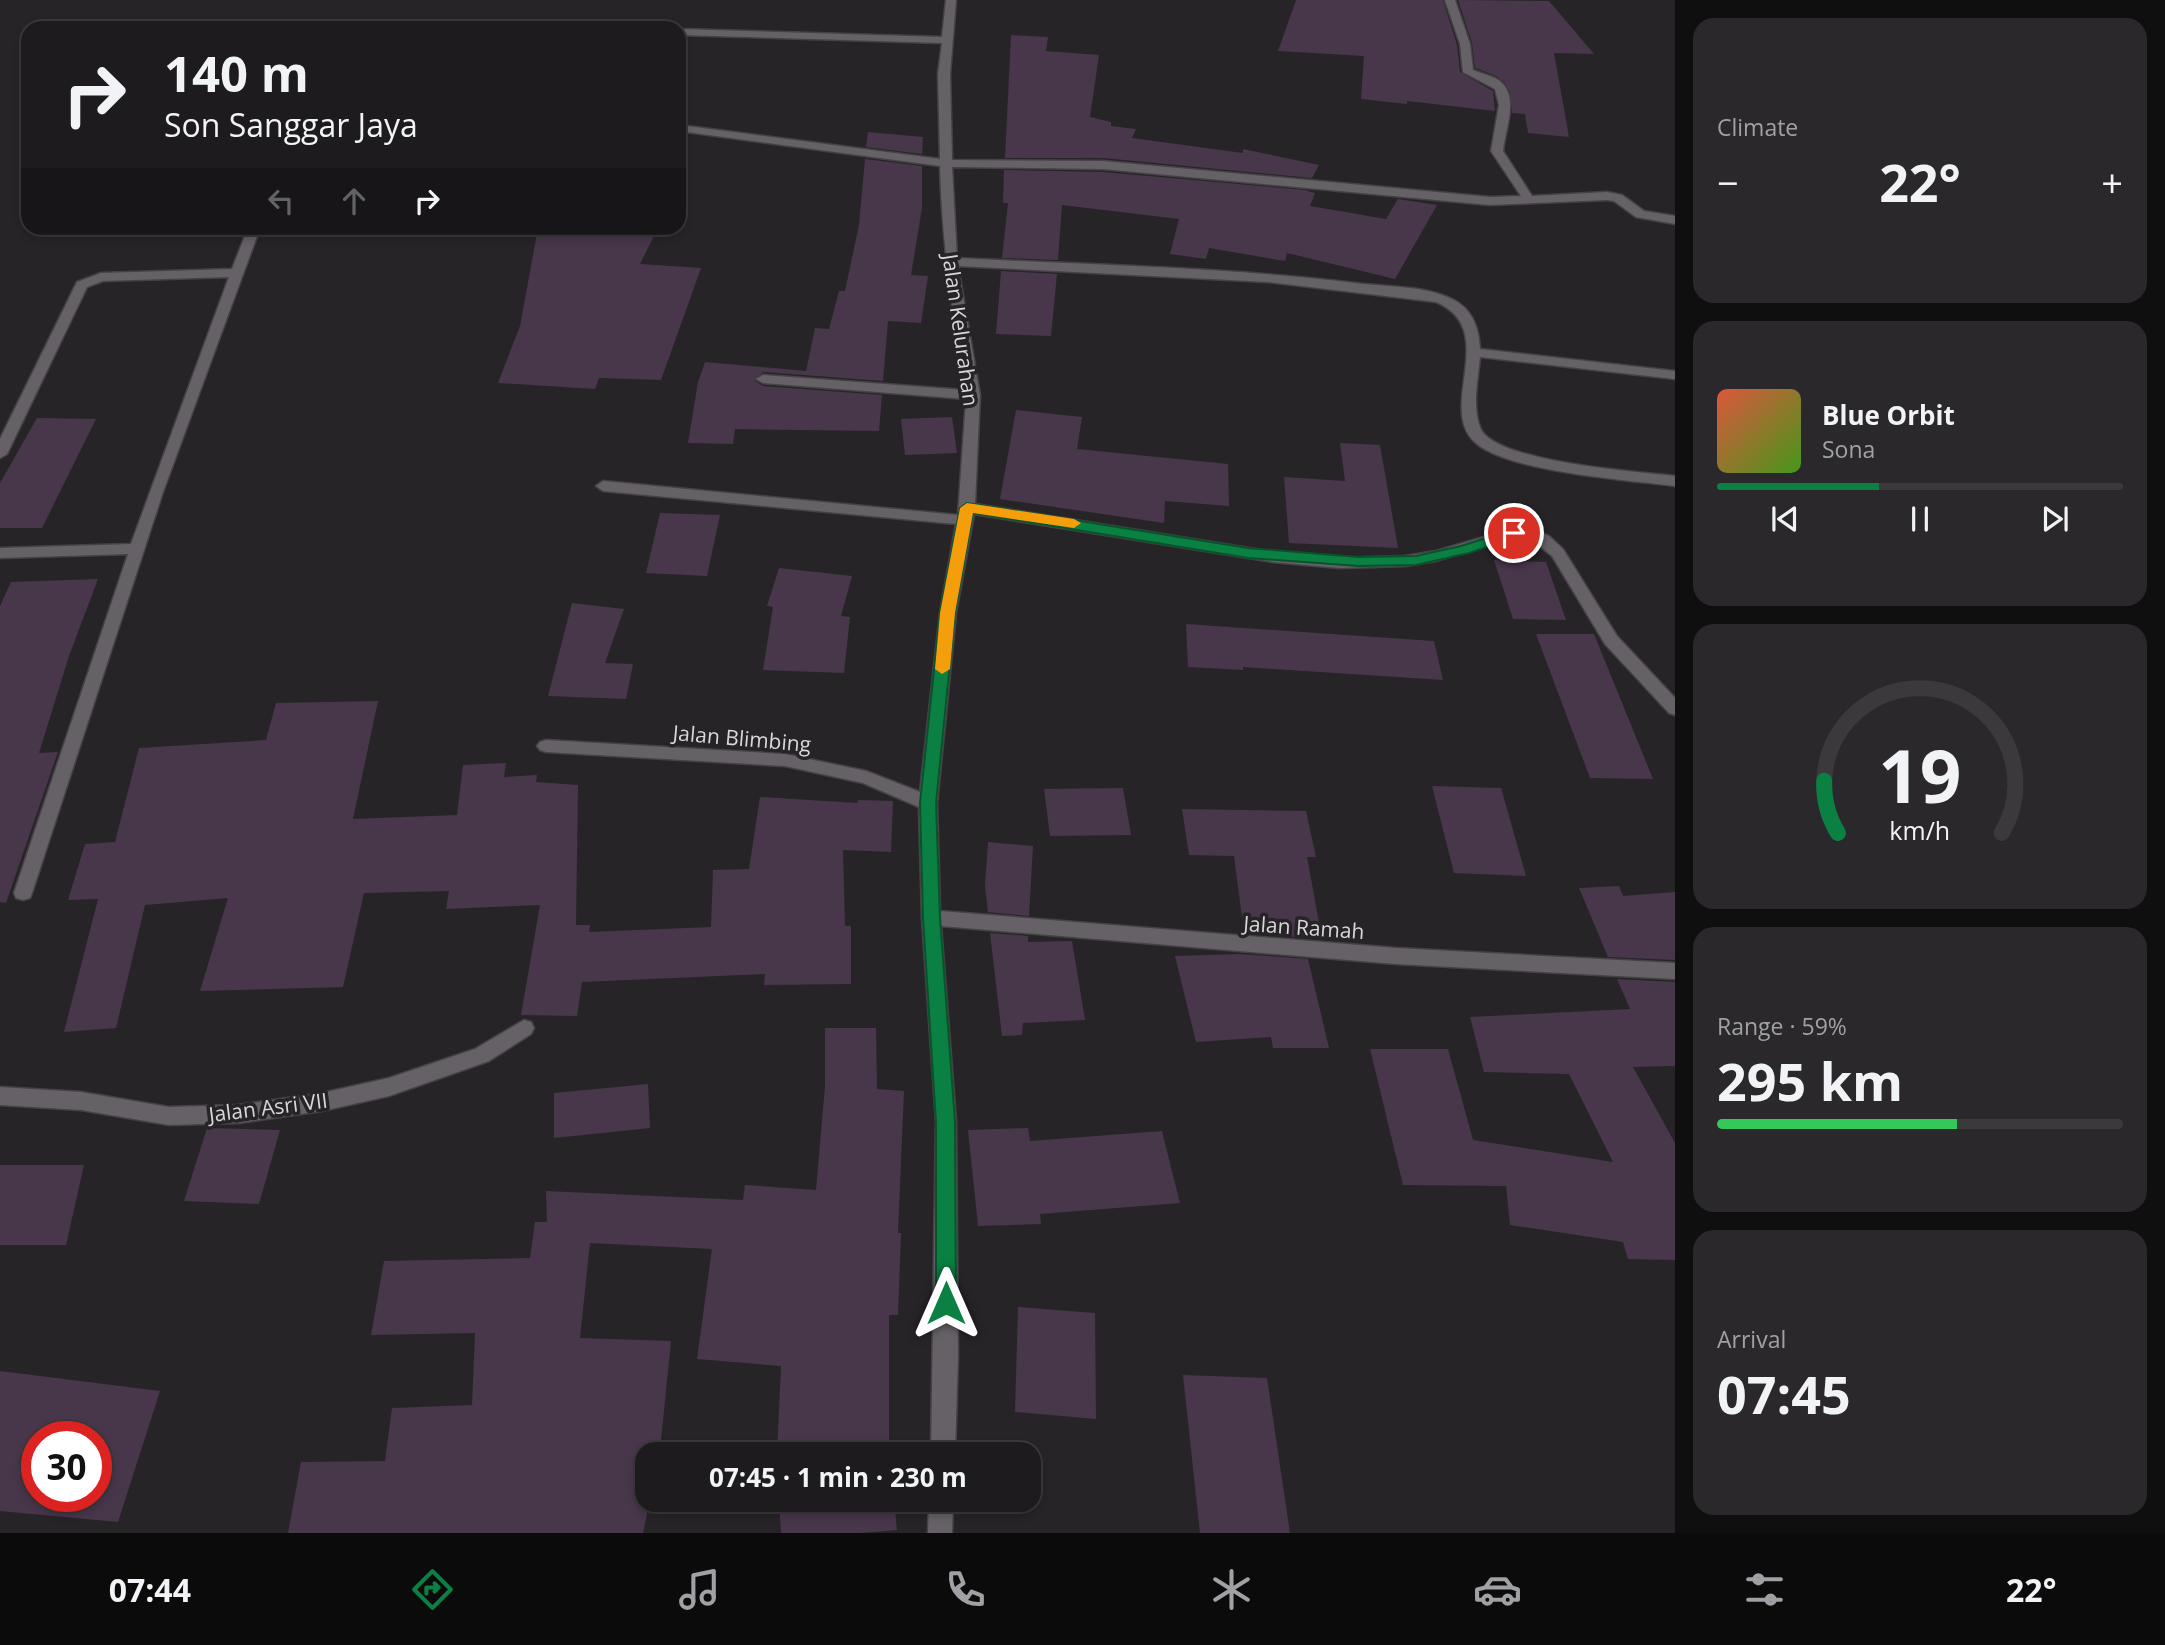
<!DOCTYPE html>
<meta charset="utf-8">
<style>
:root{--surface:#1d1b1e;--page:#2a282b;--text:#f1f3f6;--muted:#a0a1a4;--line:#3b393c;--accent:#0b8043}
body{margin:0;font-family:"Open Sans",sans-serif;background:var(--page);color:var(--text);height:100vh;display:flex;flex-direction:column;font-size:26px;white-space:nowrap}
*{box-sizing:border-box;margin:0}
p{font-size:23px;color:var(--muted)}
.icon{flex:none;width:38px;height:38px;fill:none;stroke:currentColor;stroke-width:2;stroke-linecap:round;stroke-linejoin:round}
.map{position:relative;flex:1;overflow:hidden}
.side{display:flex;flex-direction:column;gap:18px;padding:18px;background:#100f10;width:490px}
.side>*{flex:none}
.hud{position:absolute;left:21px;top:21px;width:665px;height:214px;border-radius:21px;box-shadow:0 4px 10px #0003,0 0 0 2px var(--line);background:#1d1b1e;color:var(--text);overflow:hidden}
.speed{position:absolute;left:21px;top:1421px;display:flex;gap:14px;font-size:35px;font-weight:700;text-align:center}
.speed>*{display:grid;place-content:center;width:91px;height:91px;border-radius:50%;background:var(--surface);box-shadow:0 4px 10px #0003,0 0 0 2px var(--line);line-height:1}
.speed .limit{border:10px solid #d22;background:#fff;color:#111}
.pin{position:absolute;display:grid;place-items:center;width:60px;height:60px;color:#fff;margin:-30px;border:4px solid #fff;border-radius:50%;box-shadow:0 2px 7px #0007}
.me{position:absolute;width:77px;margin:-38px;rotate:0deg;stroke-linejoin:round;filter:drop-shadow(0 0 5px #0008)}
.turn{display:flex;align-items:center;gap:24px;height:147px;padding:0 28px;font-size:32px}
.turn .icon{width:91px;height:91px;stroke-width:2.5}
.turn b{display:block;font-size:49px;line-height:60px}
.lanes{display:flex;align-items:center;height:66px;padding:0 28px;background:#0003;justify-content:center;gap:35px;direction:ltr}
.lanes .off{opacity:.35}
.big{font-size:52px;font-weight:700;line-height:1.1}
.side .widget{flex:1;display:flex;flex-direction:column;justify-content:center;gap:10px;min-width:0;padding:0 24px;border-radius:21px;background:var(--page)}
.side .dial{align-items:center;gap:0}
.dial svg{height:182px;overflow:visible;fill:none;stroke:var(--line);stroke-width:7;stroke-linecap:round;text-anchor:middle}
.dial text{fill:var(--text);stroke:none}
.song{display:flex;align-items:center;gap:21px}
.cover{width:84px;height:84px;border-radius:10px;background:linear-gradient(135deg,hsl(10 70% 55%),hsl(100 70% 35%))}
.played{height:7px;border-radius:4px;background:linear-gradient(90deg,var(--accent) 40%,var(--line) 40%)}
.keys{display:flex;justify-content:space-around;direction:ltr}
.heat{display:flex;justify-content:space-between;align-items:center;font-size:38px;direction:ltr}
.charge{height:10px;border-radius:5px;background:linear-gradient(90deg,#34c759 59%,var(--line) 0)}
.trip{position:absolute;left:635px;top:1442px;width:406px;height:70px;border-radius:21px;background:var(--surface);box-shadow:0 4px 10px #0003,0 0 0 2px var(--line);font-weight:700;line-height:70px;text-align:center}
.tabs{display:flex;height:112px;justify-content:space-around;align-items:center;background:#0c0b0c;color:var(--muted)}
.tabs .icon{width:49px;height:49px}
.tabs .on{color:var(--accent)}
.tabs b{font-size:32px;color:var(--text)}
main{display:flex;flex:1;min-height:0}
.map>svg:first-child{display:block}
.building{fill:#48364b;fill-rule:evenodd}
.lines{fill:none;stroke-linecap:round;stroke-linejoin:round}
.minor-casing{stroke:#454245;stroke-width:3}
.minor{fill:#656166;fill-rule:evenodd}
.route{fill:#0b8043;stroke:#07532c;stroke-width:2}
.slow{fill:#f59e0b}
.labels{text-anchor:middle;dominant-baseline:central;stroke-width:7;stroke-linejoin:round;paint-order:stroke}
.street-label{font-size:21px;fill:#dad7da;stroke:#272428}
</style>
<main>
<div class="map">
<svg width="1675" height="1533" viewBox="0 0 1675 1533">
<rect width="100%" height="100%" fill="#272428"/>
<path class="building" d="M1296,0H1443L1457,45L1460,72L1493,91L1495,111L1407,101V104L1361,99L1364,56L1278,51Z
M1458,0L1549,1L1594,54L1554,53L1569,137L1528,133L1525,114L1512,113L1510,92L1505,83L1496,76L1475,68L1472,43Z
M1011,35L1048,37L1046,51L1099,55L1090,117L1111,122V126L1136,129L1132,138L1243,153V149L1319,165L1312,178L1103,158H1005Z
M868,132L923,137L922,154L866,147Z
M865,159L922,166V208L911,275L928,276L921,323L888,321L883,381L763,372L754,380L763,386L882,395L879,431L735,429L733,444L688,443L698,382L705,362L806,371L815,328L829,329L839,291H845L859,225Z
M1004,170L1103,172L1305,190L1315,193L1310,206L1386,219L1398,199L1437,205L1395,279L1287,253L1285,261L1209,248L1206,259L1170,254L1179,219L1062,205L1058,260L1002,258L1008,203H1003Z
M538,228H658L640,264L701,268L661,380L599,378L595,389L498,383L520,326Z
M1001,271L1057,274L1051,336L996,334Z
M1016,410L1082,417L1077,449L1228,464L1229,506L1165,501L1164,523L1000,499Z
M952,417L957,453L905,455L901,419Z
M37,418L96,419L42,528H0V483Z
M1340,443L1380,445L1398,548L1289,543L1284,477L1345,481Z
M660,513L720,515L707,576L646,573Z
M1494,560L1546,562L1566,620L1513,619Z
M779,568L852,576L841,616L850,617L844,673L763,670L773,607L767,606Z
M98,579L69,656L39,753L58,752L6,903L0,902V606L11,582Z
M572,603L624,609L605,663L633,664L626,699L548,696Z
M1186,624L1434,641L1443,680L1243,667V670L1188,667Z
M1536,634H1594L1653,779L1590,778Z
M378,701L353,819L457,815L463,765L506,763L504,777L537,775L536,782L578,785L576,925H590L589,932L711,927L713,870L749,869L760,797L857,803L858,800L893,801L891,852L843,850L845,926H851V984L764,985L765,974L582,982L577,1016L521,1015L540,905L446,909L449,891L364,893L343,987L200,991L228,898L145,905L116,1028L64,1032L98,899L68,900L85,844L115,842L139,748L266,740L276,703Z
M1432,786L1501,788L1526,876L1454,873Z
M1123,788L1131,835L1050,836L1044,789Z
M1182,809L1306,811L1316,857H1307L1322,939L1244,933L1234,856L1189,855Z
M988,842L1033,846L1029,916L988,912L985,886Z
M1619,886L1623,896L1675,892V960L1608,957L1579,888Z
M990,933L1028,936V942L1072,941L1085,1020L1023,1023L1022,1035L1002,1036Z
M1240,954L1308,959L1329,1048H1273L1271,1037L1196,1042L1175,956Z
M1617,979L1675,982V1066L1633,1067L1675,1143V1260L1628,1259L1623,1242L1510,1225L1506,1186L1403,1185L1370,1049H1448L1473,1140L1613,1162L1569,1074L1484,1072L1470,1017L1630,1009Z
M825,1028H876L877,1089L904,1091L898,1233H901L898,1315H889V1454H777L781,1366L697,1359L712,1249L590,1243L580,1338L671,1341L660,1450L659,1454H648V1500H650L643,1533H288L301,1462L385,1461L392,1408L472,1405L475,1333L371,1335L384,1261L530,1258L535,1222H547L546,1191L743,1200L745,1185L816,1190L825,1086Z
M648,1084L650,1128L554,1138V1093Z
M207,1128L280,1130L259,1204L184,1201Z
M1028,1128L1030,1141L1162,1131L1180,1203L1040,1214L1041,1224L978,1226L968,1130Z
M0,1165H84L66,1245H0Z
M1018,1307L1095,1313L1096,1419L1015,1412Z
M0,1371L160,1391L118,1522L0,1511ZM37,1437H96V1496H37Z
M1183,1375L1267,1378L1290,1533H1200Z
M779,1500H894L897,1530L862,1533H781Z"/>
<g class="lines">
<defs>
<path id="minor" d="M946,0H956L950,74L952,160L1103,161L1490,197L1521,196L1491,151L1499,105L1495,89L1463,72L1460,44L1445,0H1455L1470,44L1473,70C1480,73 1488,75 1495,78C1522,92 1505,128 1503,151L1532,196L1607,192L1622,195L1644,211L1675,216V224L1636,217L1614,201L1607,200L1490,205L1103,169L952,167L957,258C1090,265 1223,267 1355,283C1386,287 1425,285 1454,300C1473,310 1479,329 1480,349L1675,371V379L1480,357C1478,379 1472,406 1480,427C1491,462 1640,472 1675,476V486C1628,480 1512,472 1477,444C1434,410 1502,330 1436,302L1268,282L958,266L980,395L975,504L1273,552L1340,558L1405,556L1436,551L1511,529L1538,531L1549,536L1563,549L1617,636L1675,698V715L1669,713L1605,644L1552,556L1531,539L1500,541L1436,561L1405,566L1340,568L1273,562L974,514L956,613L937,803L940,911L1396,948L1675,963V979L1396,964L941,926L956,1122L958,1355L955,1454H931L936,1122L922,918L919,807L863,783L785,766L546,752L540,750L537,746L540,742L546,740L785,754L866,771L920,792L940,613L956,524L603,491L596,486L603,481L958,515L966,399L763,383L756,379L763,375L965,390C952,315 942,242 940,166L679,131V125L940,159L938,74L942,43L679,35V29L942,37Z
M555,24L579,25L584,28H550Z
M248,228H260L163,492L32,893L30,898L23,900L16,898L14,893L128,554L0,558V548L131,544L229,277L103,281L87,287L7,454L0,458V439L77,282L101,273L232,269Z
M524,1020L531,1022L534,1028L531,1034L489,1061L389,1096L322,1111L238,1123L169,1125L81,1110L0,1105V1087L81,1092L169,1107L238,1105L322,1093L389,1078L475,1049Z
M929,1500H953L952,1533H928Z"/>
</defs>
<use href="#minor" class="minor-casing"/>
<use href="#minor" class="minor"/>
</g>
<path class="route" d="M967,503L1248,548L1358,557L1416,556L1461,546L1514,529L1521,533L1519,536L1469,553L1416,565L1358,566L1248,558L973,513L955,613L936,803L940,918L955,1122L956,1303L953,1310L946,1313L939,1310L936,1303V1122L923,918L920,803L940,613L960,508Z"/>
<path class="slow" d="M967,503L1074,519L1081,523L1074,528L973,513L955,613L950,669L942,674L935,669L940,613L960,508Z"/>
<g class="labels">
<g class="street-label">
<text transform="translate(961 330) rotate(82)">Jalan Kelurahan</text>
<text transform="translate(742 738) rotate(5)">Jalan Blimbing</text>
<text transform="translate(1304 927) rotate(4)">Jalan Ramah</text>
<text transform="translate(268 1107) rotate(-7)">Jalan Asri VII</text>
</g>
</g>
</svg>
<div class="speed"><div class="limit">30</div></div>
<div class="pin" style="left:1514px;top:533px;background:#d93025"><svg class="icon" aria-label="arrive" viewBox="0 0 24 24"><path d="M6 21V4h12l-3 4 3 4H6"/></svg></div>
<svg class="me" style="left:946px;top:1303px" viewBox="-20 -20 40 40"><path d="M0-17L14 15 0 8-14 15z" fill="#0b8043" stroke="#fff" stroke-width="4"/></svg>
<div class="trip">07:45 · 1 min · 230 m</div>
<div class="hud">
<div class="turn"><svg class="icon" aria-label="right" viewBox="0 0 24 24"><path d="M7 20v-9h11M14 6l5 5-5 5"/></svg><div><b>140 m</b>Son Sanggar Jaya</div></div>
<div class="lanes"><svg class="icon off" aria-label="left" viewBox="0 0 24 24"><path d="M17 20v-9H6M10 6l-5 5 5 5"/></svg><svg class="icon off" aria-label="ahead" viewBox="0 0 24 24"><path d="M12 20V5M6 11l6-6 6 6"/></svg><svg class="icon" aria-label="right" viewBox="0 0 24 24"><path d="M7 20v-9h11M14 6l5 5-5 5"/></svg></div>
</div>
</div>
<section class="side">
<div class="widget"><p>Climate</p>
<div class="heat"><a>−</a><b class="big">22°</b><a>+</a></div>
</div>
<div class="widget">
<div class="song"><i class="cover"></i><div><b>Blue Orbit</b><p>Sona</p></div></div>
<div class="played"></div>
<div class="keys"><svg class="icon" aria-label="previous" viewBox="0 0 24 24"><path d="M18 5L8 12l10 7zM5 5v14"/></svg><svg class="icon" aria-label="pause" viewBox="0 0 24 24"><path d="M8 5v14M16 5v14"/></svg><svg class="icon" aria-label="next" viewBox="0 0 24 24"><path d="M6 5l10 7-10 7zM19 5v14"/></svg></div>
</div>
<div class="widget dial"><svg viewBox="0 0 100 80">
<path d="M14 69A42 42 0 1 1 86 69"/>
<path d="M14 69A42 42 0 0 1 8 46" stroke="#0b8043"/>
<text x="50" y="56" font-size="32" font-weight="700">19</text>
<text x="50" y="72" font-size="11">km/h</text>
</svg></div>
<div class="widget"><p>Range · 59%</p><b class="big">295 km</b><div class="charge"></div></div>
<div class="widget"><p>Arrival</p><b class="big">07:45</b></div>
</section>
</main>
<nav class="tabs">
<b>07:44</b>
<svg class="icon on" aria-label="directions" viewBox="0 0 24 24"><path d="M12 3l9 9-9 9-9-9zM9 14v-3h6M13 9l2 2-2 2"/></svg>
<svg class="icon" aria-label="music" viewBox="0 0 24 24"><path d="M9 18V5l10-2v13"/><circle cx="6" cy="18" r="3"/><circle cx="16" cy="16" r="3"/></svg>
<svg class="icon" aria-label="phone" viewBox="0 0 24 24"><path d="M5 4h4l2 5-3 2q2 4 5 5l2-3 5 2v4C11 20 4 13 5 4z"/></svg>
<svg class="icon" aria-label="climate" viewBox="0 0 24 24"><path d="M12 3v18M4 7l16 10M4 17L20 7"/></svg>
<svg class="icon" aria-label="car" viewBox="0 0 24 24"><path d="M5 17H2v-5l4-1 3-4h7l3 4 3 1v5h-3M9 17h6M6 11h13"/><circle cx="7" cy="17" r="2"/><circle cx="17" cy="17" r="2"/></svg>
<svg class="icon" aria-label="filters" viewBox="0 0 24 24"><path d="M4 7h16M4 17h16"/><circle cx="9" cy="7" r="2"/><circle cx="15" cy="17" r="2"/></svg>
<b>22°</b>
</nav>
